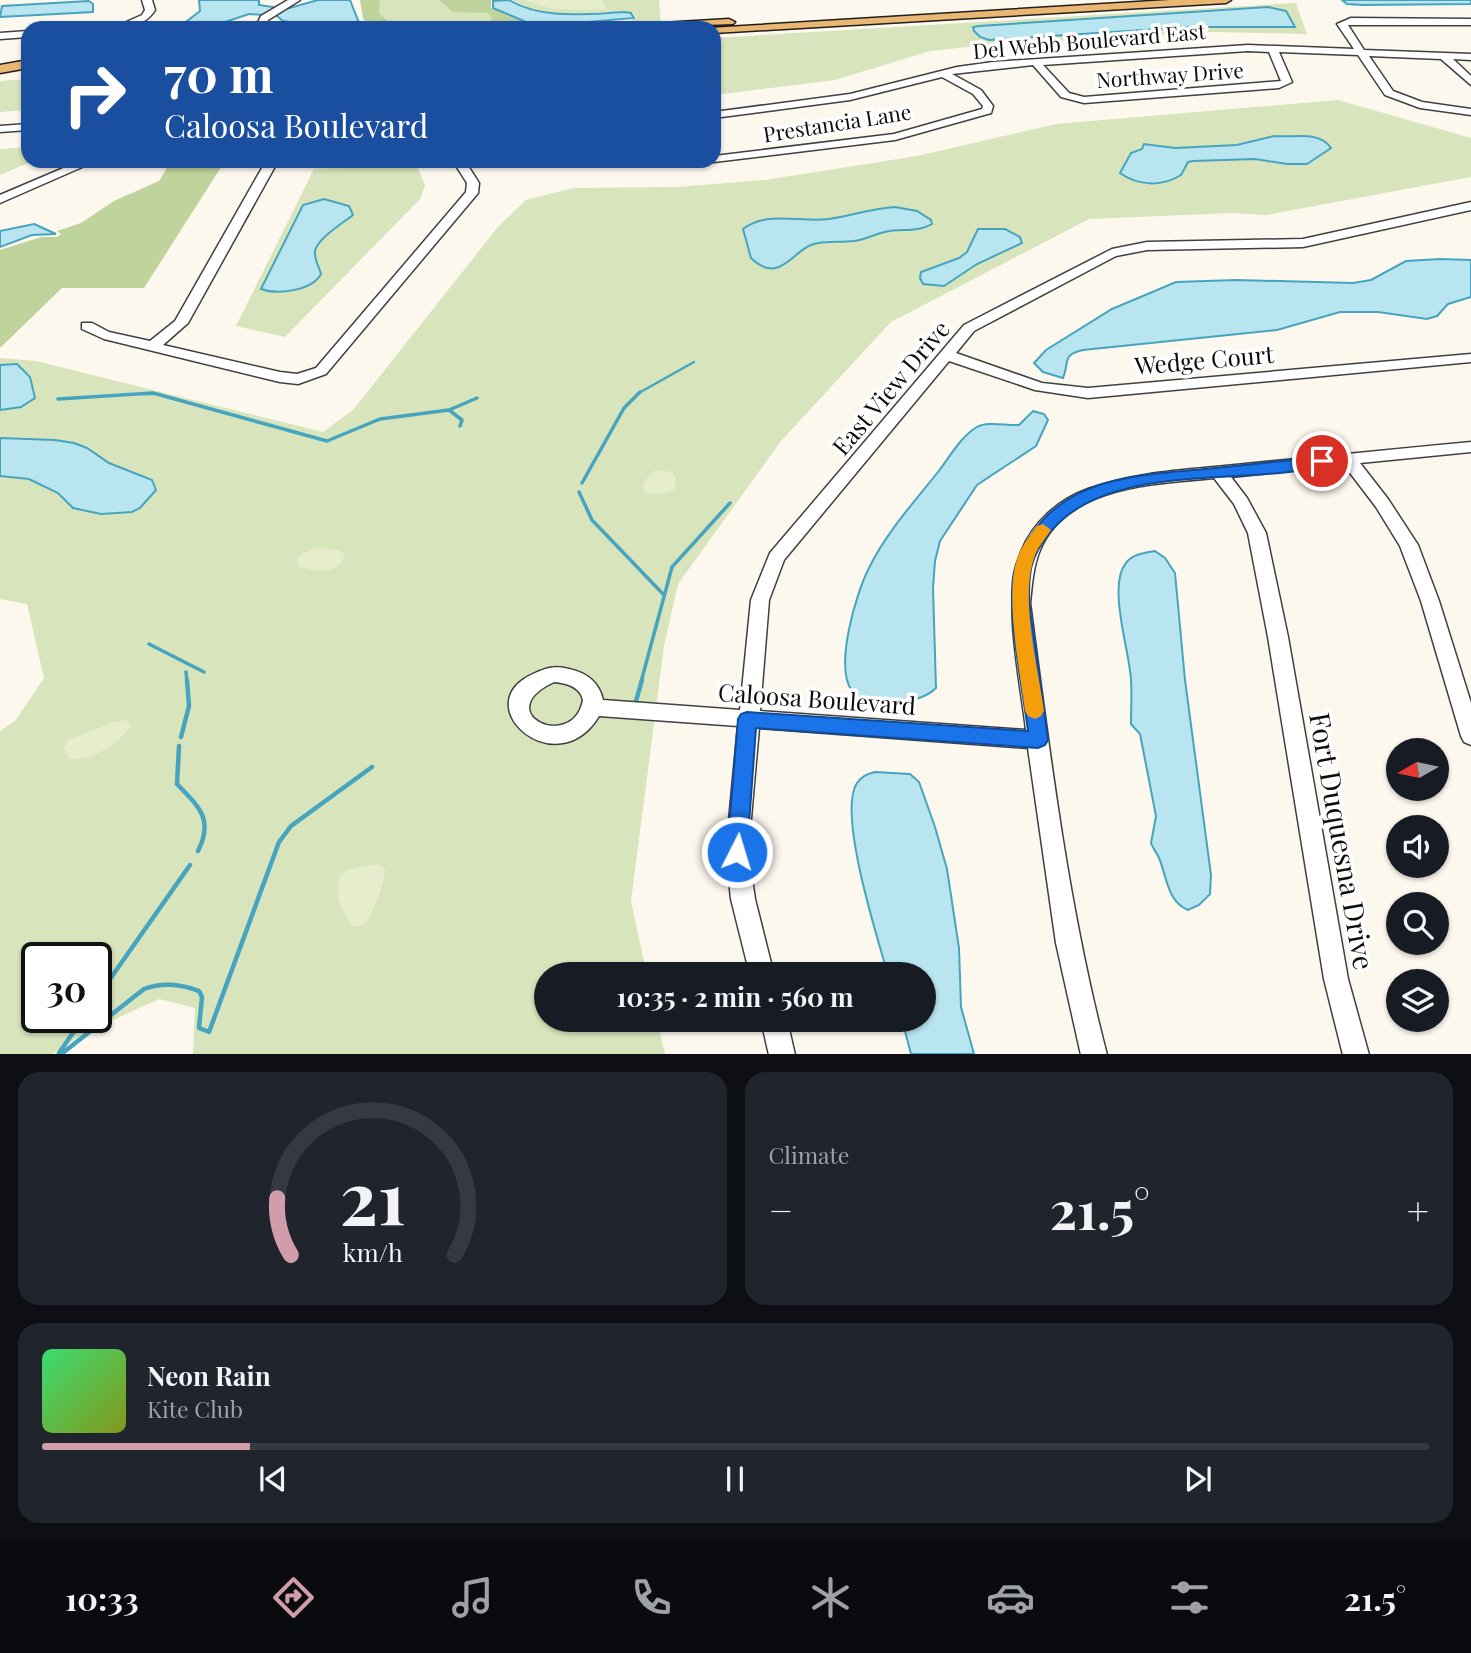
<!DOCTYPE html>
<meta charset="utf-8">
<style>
:root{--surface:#171b24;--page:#20242c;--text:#f1f3f6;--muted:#9ea1a6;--line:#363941;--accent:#d29dab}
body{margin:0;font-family:"Playfair Display",serif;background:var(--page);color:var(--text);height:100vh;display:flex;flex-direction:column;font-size:26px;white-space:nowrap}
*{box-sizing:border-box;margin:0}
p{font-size:23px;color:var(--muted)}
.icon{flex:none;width:38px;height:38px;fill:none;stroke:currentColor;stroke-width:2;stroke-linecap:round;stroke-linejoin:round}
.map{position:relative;height:1054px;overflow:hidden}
.panel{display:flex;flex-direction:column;gap:18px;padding:18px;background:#0d0f14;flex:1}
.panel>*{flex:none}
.guide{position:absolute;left:21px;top:21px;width:700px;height:147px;border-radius:21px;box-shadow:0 2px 5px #0004;background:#1a4fa0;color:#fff;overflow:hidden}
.needle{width:46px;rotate:261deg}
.tools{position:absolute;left:1386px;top:738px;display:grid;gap:14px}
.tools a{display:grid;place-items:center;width:63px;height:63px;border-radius:50%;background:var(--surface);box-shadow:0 2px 5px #0004;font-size:35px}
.speed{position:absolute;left:21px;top:942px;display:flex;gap:14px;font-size:35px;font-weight:700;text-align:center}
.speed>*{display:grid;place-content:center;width:91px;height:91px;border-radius:50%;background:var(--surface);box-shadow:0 2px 5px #0004;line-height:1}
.speed .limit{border:4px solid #111;border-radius:10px;background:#fff;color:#111}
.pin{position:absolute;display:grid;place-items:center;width:60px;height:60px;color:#fff;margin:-30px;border:4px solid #fff;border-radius:50%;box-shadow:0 2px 7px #0007}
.me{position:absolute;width:77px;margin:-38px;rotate:5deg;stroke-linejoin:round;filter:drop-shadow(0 0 5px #0008)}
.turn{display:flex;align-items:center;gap:24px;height:147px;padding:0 28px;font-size:32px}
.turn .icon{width:91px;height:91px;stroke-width:2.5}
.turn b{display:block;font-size:49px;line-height:60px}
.big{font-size:52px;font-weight:700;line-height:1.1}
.panel .card{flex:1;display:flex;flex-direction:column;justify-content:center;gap:10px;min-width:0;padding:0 24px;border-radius:21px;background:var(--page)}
.panel .dial{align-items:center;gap:0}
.dial svg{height:182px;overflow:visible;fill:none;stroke:var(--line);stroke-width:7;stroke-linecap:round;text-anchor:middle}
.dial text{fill:var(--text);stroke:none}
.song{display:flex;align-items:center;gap:21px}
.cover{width:84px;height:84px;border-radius:10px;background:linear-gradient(135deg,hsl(140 70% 55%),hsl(70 70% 35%))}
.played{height:7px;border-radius:4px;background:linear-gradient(90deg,var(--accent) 15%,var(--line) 15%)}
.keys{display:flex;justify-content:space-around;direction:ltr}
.heat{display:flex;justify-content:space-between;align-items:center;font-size:38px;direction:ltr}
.panel .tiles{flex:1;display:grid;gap:18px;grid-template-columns:1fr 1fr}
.card:last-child{grid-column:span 2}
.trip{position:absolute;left:534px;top:962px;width:402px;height:70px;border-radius:35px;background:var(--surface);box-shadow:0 2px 5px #0004;font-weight:700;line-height:70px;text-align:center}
.tab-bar{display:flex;height:112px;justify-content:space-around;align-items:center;background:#090b0e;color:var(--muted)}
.tab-bar .icon{width:49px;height:49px}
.tab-bar .selected{color:var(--accent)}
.tab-bar b{font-size:32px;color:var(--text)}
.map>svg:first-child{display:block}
.green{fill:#d8e4bc;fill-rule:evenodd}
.forest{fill:#bfd39d}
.pitch{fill:#e7eccc}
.water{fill:#b8e5ef;stroke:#47a4be;stroke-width:2}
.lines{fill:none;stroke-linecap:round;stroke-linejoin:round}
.stream-far2{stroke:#47a4be;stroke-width:2.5}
.stream-far1{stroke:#47a4be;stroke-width:3.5}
.stream{stroke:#47a4be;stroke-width:4.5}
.minor-casing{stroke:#404040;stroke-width:3}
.major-casing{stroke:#1e1e1e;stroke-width:3}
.minor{fill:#fff;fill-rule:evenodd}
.major{fill:#e9b772;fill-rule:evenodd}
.route{fill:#1a73e8;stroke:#114b97;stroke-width:2}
.slow{fill:#f59e0b}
.labels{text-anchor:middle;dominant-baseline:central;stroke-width:7;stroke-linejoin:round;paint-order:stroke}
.far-street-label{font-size:21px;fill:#0d0d0d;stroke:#fff}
.street-label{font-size:24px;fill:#0d0d0d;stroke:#fff}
.near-street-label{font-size:28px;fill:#0d0d0d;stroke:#fff}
</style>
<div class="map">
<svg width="1471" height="1055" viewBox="0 0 1471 1055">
<rect width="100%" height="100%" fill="#fdf8ee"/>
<path class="green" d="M380,0H439L487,13L492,18L488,28H396L379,13Z
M513,0H659L661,22L632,23L631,20L637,18L632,12C594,9 547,23 513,0Z
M1296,3L1307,34L1213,32L987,45L930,51L835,80L714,95V38Z
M28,79V110L0,112V81Z
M1338,100L1471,138V177L1266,215L1233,213L1089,219L891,322L781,441L678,584L664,646L631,901L647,975H546V1020H657L665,1054H193L195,1008L159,999L83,1034L53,1054H0V731L15,721L44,678L27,604L0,599V358L36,361L323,432L353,410L498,227L526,200L574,188L677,187L765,180L917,156L1056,124ZM37,957H96V1017H37Z
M28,147V161H33L0,175V149Z
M390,161H415L425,185L421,198L285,337L236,326L314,169L388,166Z"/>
<path class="forest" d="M360,0H380L379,13L396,28H369L363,18Z
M439,0H491V8L533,26L488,28L492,18L487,13L453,12Z
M171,161H225L144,288H62L0,348V250L41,237H57L61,234L57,231L81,223L114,201L159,181Z"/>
<path class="pitch" d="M524,0H602L607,10L553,9Z
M656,470L672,472L676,477L675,490L658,495L645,493C641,483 648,476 656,470Z
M317,548L338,550L345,554C339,575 316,573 299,566L297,560L303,553Z
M127,720L131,725C118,745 93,760 69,759L64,748L68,740L113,722Z
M368,865H381L385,869C387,876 371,921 363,925C360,927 355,926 352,926C344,914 330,889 342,874C348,868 360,867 368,865Z"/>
<path class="water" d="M199,0H259V5L286,9L318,0H350L359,23L327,28L283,21L277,16L249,14L207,28H178L200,11Z
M509,0C542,20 586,14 624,12L631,13L634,18L542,26L531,24L493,8V1Z
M1342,0H1471V4L1362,5L1347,4Z
M89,1L93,4V12L0,17L2,6Z
M1268,7L1286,11L1295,27H1190L989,40L980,37L974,31L973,27L979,26Z
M1274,136C1293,138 1319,130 1331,148L1307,164H1287L1255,159L1193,161L1188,162L1181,175C1162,187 1138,186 1120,173L1131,153L1142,149L1144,144L1175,148L1237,145Z
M324,199L349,206L353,215C343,223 318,238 315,251C314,259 319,267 321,274C312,291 277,295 261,289L303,205Z
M895,207L917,211L931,220L932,224C919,232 904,229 890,231C878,232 866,240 854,241C840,243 825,240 811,245C792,252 779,285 751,258L743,229C768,210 800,223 829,219C851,216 872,208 895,207Z
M34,224L56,234L32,235L0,247V231Z
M978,229H1005L1020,237L1022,243L977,264L944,286L923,284L920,278L921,272L959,258L967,252Z
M1440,259L1471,260V297L1448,304L1437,316L1427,319L1378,312H1340L1277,330L1083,350C1061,355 1070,362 1063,378L1043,372L1034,363L1046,350L1112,309L1176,282L1236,280L1353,283L1371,280L1406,261Z
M17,364L30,377L35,398L21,407L0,410V365Z
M1033,411L1044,414L1048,420L1036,446L977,485L940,541L935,561L933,588L936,688C925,699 902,704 886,703C874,702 860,702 852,691C834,667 856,593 869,568C886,533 914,502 938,472C949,458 961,436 977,427C988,421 1007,426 1019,425Z
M0,438L55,440L74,443L87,448L109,463L152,480L156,490L140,508L132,512L101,514L73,508L58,493L29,479L0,476Z
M1155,551L1165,558L1175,573L1185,680L1211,875L1210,894L1199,905L1188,910C1167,901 1167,877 1159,858C1157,853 1153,849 1151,843L1156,816L1140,734L1131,724C1131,709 1132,694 1131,680C1130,653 1107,585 1126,563C1132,554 1145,553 1155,551Z
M875,772L910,774L919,782L935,827L947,869L959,948L961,1007L974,1054H911L902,1020H924V975H888C878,939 837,813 857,783C862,776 867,774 875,772Z"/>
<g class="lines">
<path class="stream-far2" d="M140,394H156
M637,394L694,362"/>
<path class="stream-far1" d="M58,399L153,393L327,441L380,419L449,410L477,398
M449,410L462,420L460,426
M582,483L624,408L640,392
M579,492L592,520L664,595
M149,644L204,672
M186,672L187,682
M641,682L672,567L730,503"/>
<path class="stream" d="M636,701L642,680
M181,737L189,706L187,680
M179,746L177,784C199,807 214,819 198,851
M96,999L190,865
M59,1053L84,1017
M60,1055L144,989C163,982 180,984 199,991L202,997L199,1028L209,1032L279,842L291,826L372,767"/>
<defs>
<path id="minor" d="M142,0H152L155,10C146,25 129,28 113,28L142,15L145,10Z
M288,0H300L268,20L265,28H255L261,16Z
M1351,18L1471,19V25H1348L1364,50L1471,54V60L1453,59L1471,76V85L1441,59L1369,56L1393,91L1422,102L1471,109V115L1420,108L1385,95L1358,55L1279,52L1292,82L1279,88L1084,103L1061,97L1033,65L952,74L981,90L993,106L991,113L895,140L714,162L710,161H714V156L894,134L982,109L983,106L973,94L942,77L850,100L714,118V112L850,94L957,67L993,62L1248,45L1354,49L1337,24ZM1248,51L1269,52L1281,81L1084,97L1069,93L1043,65Z
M28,31V37L0,39V33Z
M28,124V130L0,132V126Z
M80,161H96L0,203V195Z
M266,161H278L188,323L163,345L280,372L297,374L316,368L466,192L467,183L453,161H465L479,183L478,193L326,374L298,384L280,382L104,339L82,329V323H92L109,332L150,341L175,321Z
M567,161H700L694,165H573Z
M1471,202V210L1303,247L1147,250L1116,256L974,331L956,353L1042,383L1088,388L1471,354V362L1088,398L1035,390L949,361L784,560L769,600L760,711L1026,730C1020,678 1002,602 1021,552C1033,522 1058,500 1088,489C1138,471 1192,470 1245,464C1320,457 1395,449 1471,442V452L1360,463L1388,499L1418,545L1439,601L1471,703V745L1464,742L1461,736L1421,601L1400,546L1376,507L1344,465L1231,477L1247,498L1266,533L1288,637L1348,979L1369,1055H1343L1324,979L1268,637L1248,533L1234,504L1214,478C1155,484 1067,485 1040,550C1033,567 1032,585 1030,603C1050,755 1068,906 1107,1055H1081L1056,943L1028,748L759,728L748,852L755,899L774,975H750L731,899L726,852L738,726L599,716C557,786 465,705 533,674C546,668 555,665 569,669C587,673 599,682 603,700L740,710L751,600L770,553L964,325L1112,249L1147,242L1303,239ZM554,682C567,683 580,687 583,700C573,753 488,713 554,682Z
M761,1020H787L795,1055H769Z"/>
<path id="major" d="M1170,0H1231L1226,3L714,33V28H710Z
M729,19L735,22L733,24L622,28L628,25Z
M28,60V68L0,73V65Z"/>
</defs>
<use href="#minor" class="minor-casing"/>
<use href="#major" class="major-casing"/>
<use href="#minor" class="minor"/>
<use href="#major" class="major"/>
</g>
<path class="route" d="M1322,457L1327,458L1329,461L1327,465C1243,488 1096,458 1043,542C1036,552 1031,563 1030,576C1027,599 1032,622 1035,645C1039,676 1044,708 1048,740L1045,745L1038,748L756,728L747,852L744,858L737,861L730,858L727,852L738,719L741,714L747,712L1028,731C1023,690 1006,610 1014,572C1017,557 1024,546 1032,534C1070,476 1143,475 1205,469C1244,465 1283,461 1322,457Z"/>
<path class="slow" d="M1043,524L1051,530C1045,539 1037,548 1034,558C1020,601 1038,666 1044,711L1041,716L1035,719L1028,716L1025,711C1020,670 1003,590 1019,554C1023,544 1031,535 1037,526Z"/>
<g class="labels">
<g class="far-street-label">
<text transform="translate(1089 40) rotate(-5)">Del Webb Boulevard East</text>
<text transform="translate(1170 74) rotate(-4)">Northway Drive</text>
<text transform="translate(837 122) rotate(-9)">Prestancia Lane</text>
</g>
<g class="street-label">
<text transform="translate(1204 359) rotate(-5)">Wedge Court</text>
<text transform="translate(890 387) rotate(-50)">East View Drive</text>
<text transform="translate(817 698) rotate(4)">Caloosa Boulevard</text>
</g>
<g class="near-street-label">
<text transform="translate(1343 841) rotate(80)">Fort Duquesna Drive</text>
</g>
</g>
</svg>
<div class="tools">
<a><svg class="needle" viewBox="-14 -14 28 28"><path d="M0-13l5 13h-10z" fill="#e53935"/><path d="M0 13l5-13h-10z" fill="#9ea1a6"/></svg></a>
<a><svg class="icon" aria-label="sound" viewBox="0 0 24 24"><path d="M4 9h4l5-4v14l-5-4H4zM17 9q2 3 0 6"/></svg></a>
<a><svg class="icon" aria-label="search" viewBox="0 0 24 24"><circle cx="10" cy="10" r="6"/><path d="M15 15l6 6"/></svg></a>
<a><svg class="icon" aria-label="layers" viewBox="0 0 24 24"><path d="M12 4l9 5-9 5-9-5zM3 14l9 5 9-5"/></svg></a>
</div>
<div class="speed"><div class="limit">30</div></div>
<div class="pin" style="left:1322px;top:461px;background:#d93025"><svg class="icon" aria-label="arrive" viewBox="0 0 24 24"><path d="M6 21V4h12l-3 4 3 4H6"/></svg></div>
<svg class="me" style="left:737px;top:852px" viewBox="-20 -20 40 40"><circle r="17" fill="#1a73e8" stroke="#fff" stroke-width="3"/><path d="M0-11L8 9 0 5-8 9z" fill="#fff"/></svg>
<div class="trip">10:35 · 2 min · 560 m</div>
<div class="guide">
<div class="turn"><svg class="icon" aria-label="right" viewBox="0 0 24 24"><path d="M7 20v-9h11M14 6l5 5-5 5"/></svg><div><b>70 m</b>Caloosa Boulevard</div></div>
</div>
</div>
<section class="panel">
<div class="tiles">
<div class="card dial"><svg viewBox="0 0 100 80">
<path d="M14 69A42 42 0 1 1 86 69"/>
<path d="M14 69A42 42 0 0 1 8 44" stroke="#d29dab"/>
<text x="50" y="56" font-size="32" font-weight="700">21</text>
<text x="50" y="72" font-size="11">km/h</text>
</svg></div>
<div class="card"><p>Climate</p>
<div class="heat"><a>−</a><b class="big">21.5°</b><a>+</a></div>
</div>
<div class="card">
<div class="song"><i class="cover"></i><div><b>Neon Rain</b><p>Kite Club</p></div></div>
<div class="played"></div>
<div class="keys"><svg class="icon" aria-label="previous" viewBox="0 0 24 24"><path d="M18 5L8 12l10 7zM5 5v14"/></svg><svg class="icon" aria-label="pause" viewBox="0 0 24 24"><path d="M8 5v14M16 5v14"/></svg><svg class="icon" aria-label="next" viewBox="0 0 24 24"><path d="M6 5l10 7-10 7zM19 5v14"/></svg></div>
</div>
</div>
</section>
<nav class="tab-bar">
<b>10:33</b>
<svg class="icon selected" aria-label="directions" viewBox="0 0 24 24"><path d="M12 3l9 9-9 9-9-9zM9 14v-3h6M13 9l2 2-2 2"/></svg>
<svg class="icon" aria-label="music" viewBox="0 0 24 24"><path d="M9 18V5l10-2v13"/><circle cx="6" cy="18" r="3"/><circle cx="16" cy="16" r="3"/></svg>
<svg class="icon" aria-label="phone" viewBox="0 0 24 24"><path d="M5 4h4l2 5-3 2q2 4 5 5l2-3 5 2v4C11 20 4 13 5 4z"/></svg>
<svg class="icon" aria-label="climate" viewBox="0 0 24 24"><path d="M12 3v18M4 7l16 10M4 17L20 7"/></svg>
<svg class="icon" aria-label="car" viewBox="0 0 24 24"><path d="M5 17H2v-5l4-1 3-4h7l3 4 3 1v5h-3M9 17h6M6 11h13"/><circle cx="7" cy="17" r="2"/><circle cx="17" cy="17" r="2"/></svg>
<svg class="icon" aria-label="filters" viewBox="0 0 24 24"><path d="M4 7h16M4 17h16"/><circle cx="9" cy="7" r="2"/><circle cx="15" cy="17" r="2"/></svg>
<b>21.5°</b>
</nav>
